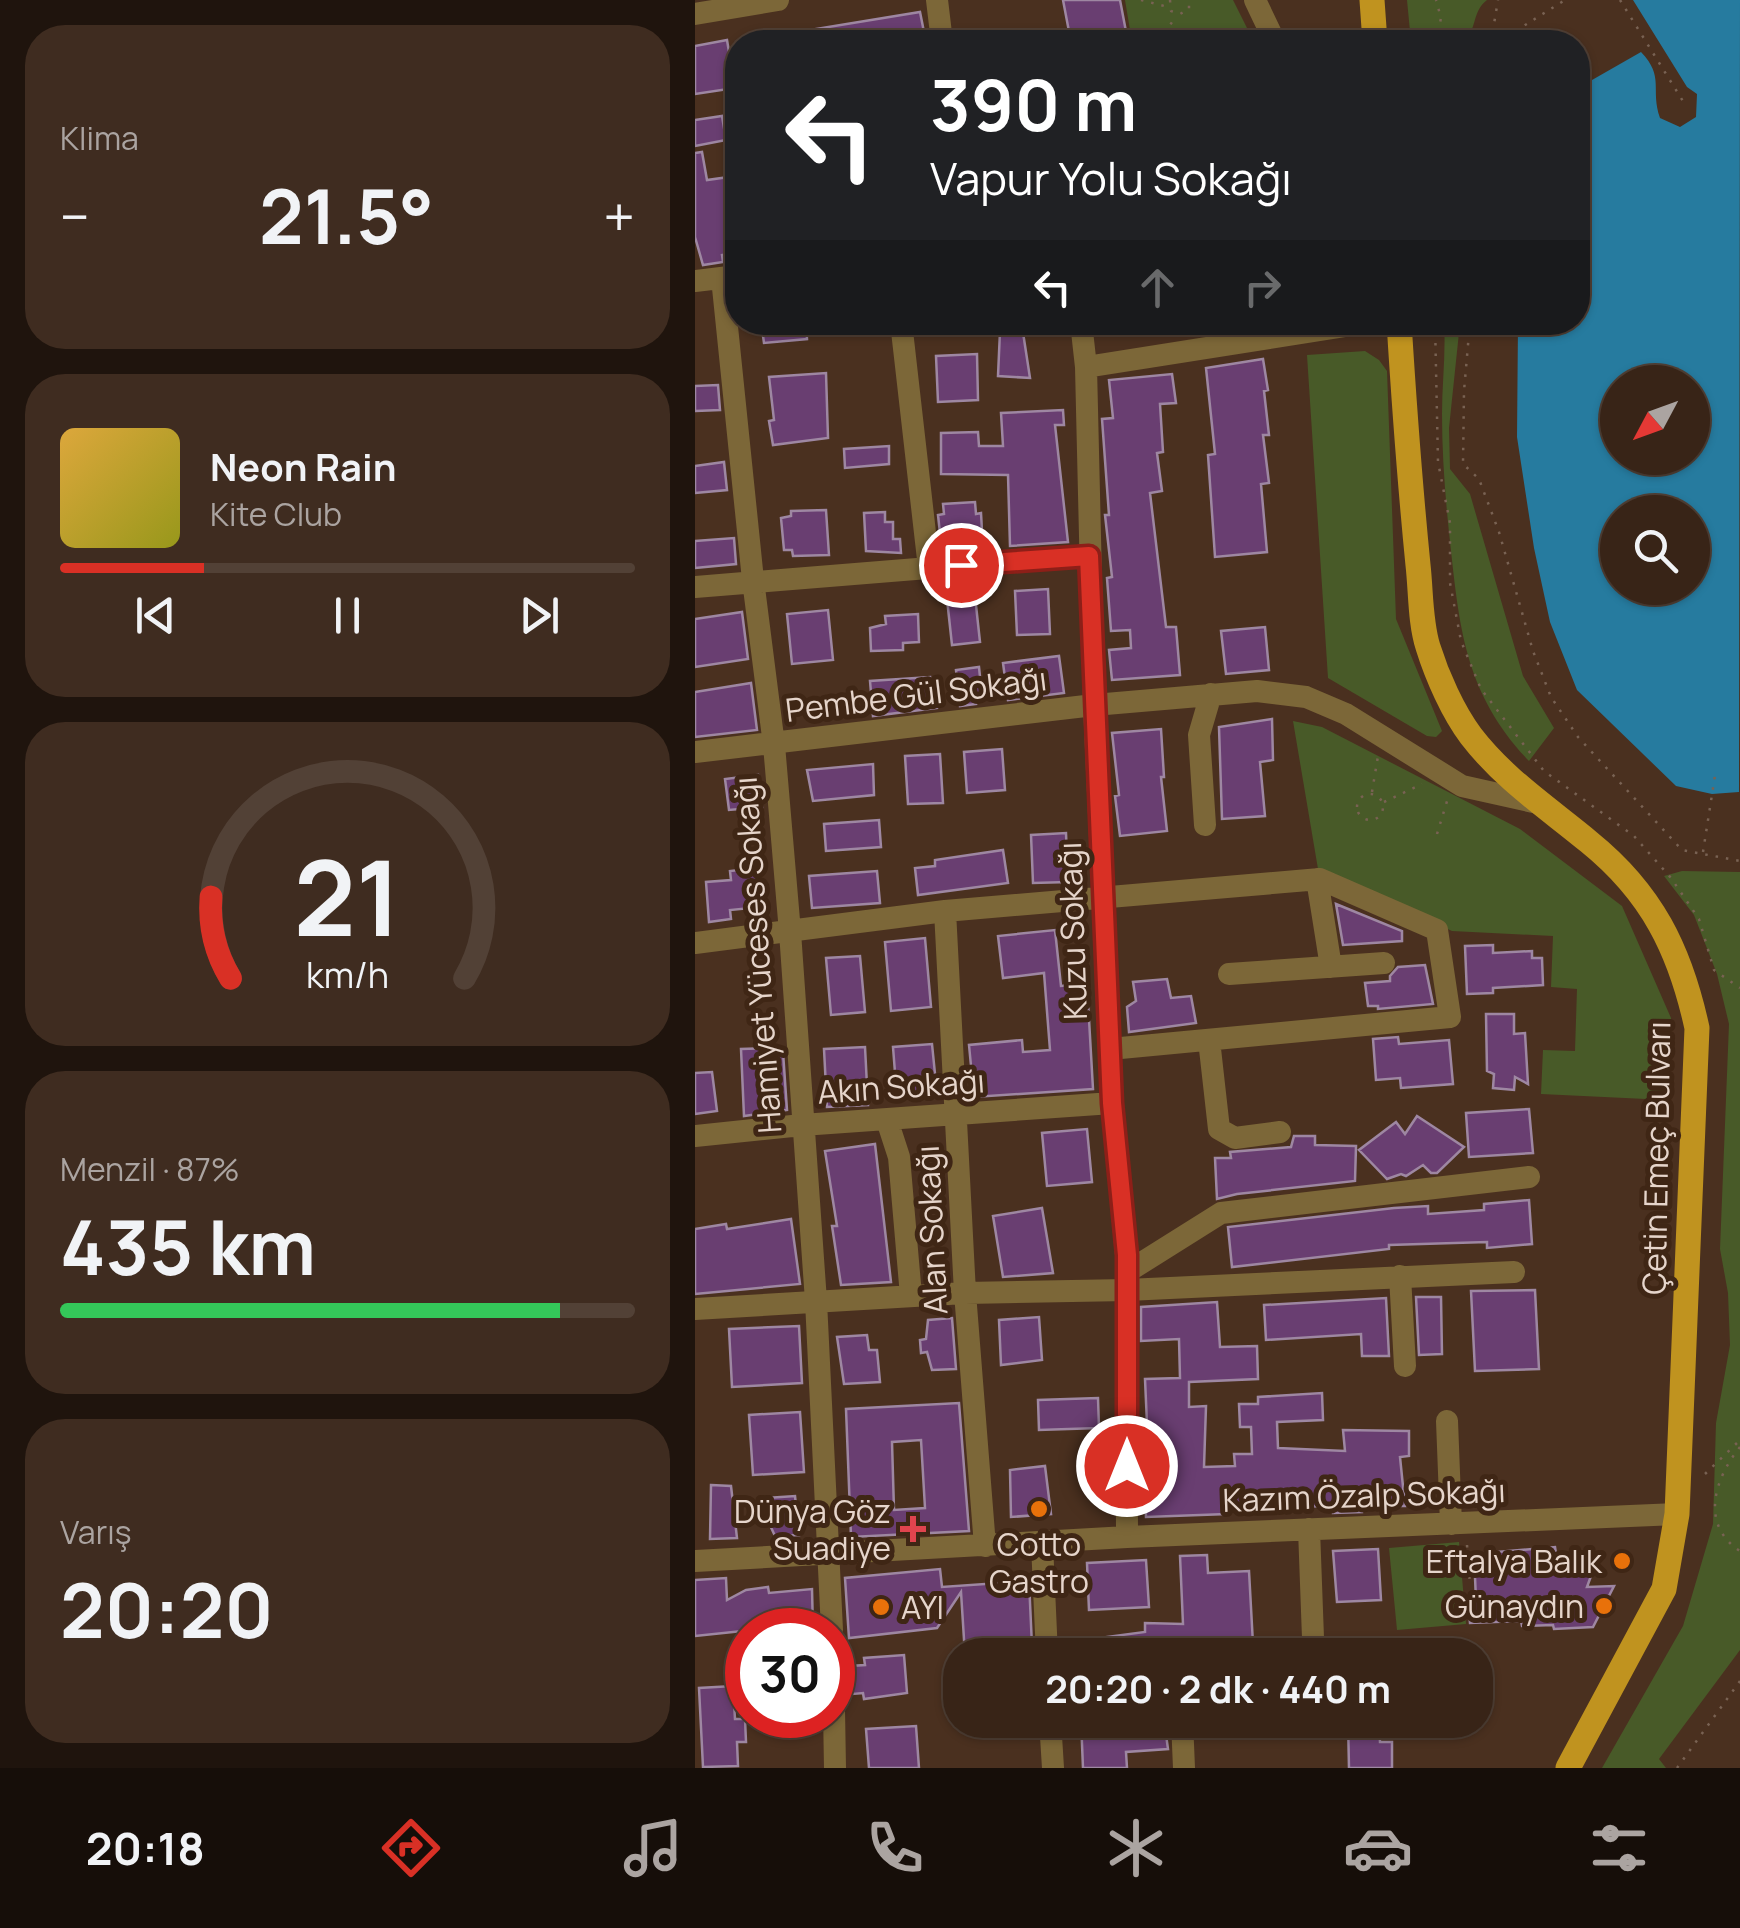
<!DOCTYPE html>
<html lang="tr">
<meta charset="utf-8">
<style>
:root{--surface:#382417;--page:#3f2c20;--text:#f1f3f6;--muted:#aba4a1;--line:#524136;--accent:#d93025}
body{margin:0;font-family:Manrope,sans-serif;background:var(--page);color:var(--text);height:100vh;display:flex;flex-direction:column;font-size:38px;white-space:nowrap}
*{box-sizing:border-box;margin:0}
p{font-size:32px;color:var(--muted)}
.icon{flex:none;width:55px;height:55px;fill:none;stroke:currentColor;stroke-width:2;stroke-linecap:round;stroke-linejoin:round}
.map{position:relative;flex:1;overflow:hidden}
.panel{display:flex;flex-direction:column;gap:25px;padding:25px;background:#1f140d;width:695px}
.panel>*{flex:none}
.guide{position:absolute;left:30px;top:30px;width:865px;height:305px;border-radius:40px;box-shadow:0 2px 8px #0004,0 0 0 2px var(--line);background:#202124;color:#fff;overflow:hidden}
.needle{width:65px;rotate:229deg}
.fabs{position:absolute;left:905px;top:365px;display:grid;gap:20px}
.fabs a{display:grid;place-items:center;width:110px;height:110px;border-radius:50%;background:var(--surface);box-shadow:0 2px 8px #0004,0 0 0 2px var(--line);font-size:50px}
.speed{position:absolute;left:30px;top:1608px;display:flex;gap:20px;font-size:50px;font-weight:700;text-align:center}
.speed>*{display:grid;place-content:center;width:130px;height:130px;border-radius:50%;background:var(--surface);box-shadow:0 2px 8px #0004,0 0 0 2px var(--line);line-height:1}
.speed .limit{border:15px solid #d22;background:#fff;color:#111}
.pin{position:absolute;display:grid;place-items:center;width:85px;height:85px;color:#fff;margin:-42px;border:5px solid #fff;border-radius:50%;box-shadow:0 2px 10px #0007}
.me{position:absolute;width:110px;margin:-55px;rotate:0deg;stroke-linejoin:round;filter:drop-shadow(0 0 8px #0008)}
.turn{display:flex;align-items:center;gap:35px;height:210px;padding:0 40px;font-size:45px}
.turn .icon{width:130px;height:130px;stroke-width:2.5}
.turn b{display:block;font-size:70px;line-height:85px}
.lanes{display:flex;align-items:center;height:95px;padding:0 40px;background:#0003;justify-content:center;gap:50px;direction:ltr}
.lanes .off{opacity:.35}
.big{font-size:75px;font-weight:700;line-height:1.1}
.panel .widget{flex:1;display:flex;flex-direction:column;justify-content:center;gap:15px;min-width:0;padding:0 35px;border-radius:40px;background:var(--page)}
.panel .dial{align-items:center;gap:0}
.dial svg{height:260px;overflow:visible;fill:none;stroke:var(--line);stroke-width:7;stroke-linecap:round;text-anchor:middle}
.dial text{fill:var(--text);stroke:none}
.song{display:flex;align-items:center;gap:30px}
.cover{width:120px;height:120px;border-radius:15px;background:linear-gradient(135deg,hsl(40 70% 55%),hsl(60 70% 35%))}
.played{height:10px;border-radius:5px;background:linear-gradient(90deg,var(--accent) 25%,var(--line) 25%)}
.keys{display:flex;justify-content:space-around;direction:ltr}
.heat{display:flex;justify-content:space-between;align-items:center;font-size:55px;direction:ltr}
.charge{height:15px;border-radius:8px;background:linear-gradient(90deg,#34c759 87%,var(--line) 0)}
.trip{position:absolute;left:248px;top:1638px;width:550px;height:100px;border-radius:40px;background:var(--surface);box-shadow:0 2px 8px #0004,0 0 0 2px var(--line);font-weight:700;line-height:100px;text-align:center}
.tab-bar{display:flex;height:160px;justify-content:space-around;align-items:center;background:#160e09;color:var(--muted)}
.tab-bar .icon{width:70px;height:70px}
.tab-bar .selected{color:var(--accent)}
.tab-bar b{font-size:45px;color:var(--text)}
main{display:flex;flex:1;min-height:0}
.map>svg:first-child{display:block}
.green{fill:#485a28}
.water{fill:#267b9f;fill-rule:evenodd}
.building{fill:#693e71;stroke:#9e87a2;stroke-width:2.5;fill-rule:evenodd}
.lines{fill:none;stroke-linecap:round;stroke-linejoin:round}
.path{stroke:#796253;stroke-width:2.5;stroke-dasharray:2.5 8;stroke-linecap:butt}
.minor{stroke:#7c6738;stroke-width:22}
.major{stroke:#c0931f;stroke-width:25}
.route-casing{stroke:#8d1f18;stroke-width:25}
.route{stroke:#d93025;stroke-width:18}
.food-dot{fill:#e8710a;stroke:#3f2615;stroke-width:4}
.health-dot{fill:#e0444e;stroke:#3f2615;stroke-width:4}
.labels{text-anchor:middle;dominant-baseline:central;stroke-width:10;stroke-linejoin:round;paint-order:stroke}
.street-label{font-size:32px;fill:#e6d5cb;stroke:#3f2615}
.poi-label{font-size:32px;fill:#e6d5cb;stroke:#3f2615;text-anchor:end}
</style>
<main>
<section class="panel">
<div class="widget"><p>Klima</p>
<div class="heat"><a>−</a><b class="big">21.5°</b><a>+</a></div>
</div>
<div class="widget">
<div class="song"><i class="cover"></i><div><b>Neon Rain</b><p>Kite Club</p></div></div>
<div class="played"></div>
<div class="keys"><svg class="icon" aria-label="previous" viewBox="0 0 24 24"><path d="M18 5L8 12l10 7zM5 5v14"/></svg><svg class="icon" aria-label="pause" viewBox="0 0 24 24"><path d="M8 5v14M16 5v14"/></svg><svg class="icon" aria-label="next" viewBox="0 0 24 24"><path d="M6 5l10 7-10 7zM19 5v14"/></svg></div>
</div>
<div class="widget dial"><svg viewBox="0 0 100 80">
<path d="M14 69A42 42 0 1 1 86 69"/>
<path d="M14 69A42 42 0 0 1 8 44" stroke="#d93025"/>
<text x="50" y="56" font-size="32" font-weight="700">21</text>
<text x="50" y="72" font-size="11">km/h</text>
</svg></div>
<div class="widget"><p>Menzil · 87%</p><b class="big">435 km</b><div class="charge"></div></div>
<div class="widget"><p>Varış</p><b class="big">20:20</b></div>
</section>
<div class="map">
<svg width="1045" height="1768" viewBox="0 0 1045 1768">
<rect width="100%" height="100%" fill="#4a301f"/>
<path class="green" d="M430,0H538L559,42H437Z
M712,0H792C777,11 782,30 769,42H716Z
M749,323H765L754,428L755,469L775,494L828,676L859,728L834,761C773,697 765,635 756,551C751,506 747,460 747,414C747,384 751,353 749,323Z
M670,351L684,360L692,371L701,619L747,731L741,737L732,736L633,678L612,355Z
M598,721L627,727L825,829L927,906L976,1018L972,1100L846,1094L848,1050L880,1051L882,989L856,987L858,936L757,931L623,869Z
M987,871L1045,872V1650L964,1759L971,1768H907L988,1626L1018,1524L1021,1423L1035,1345L1033,1293L1025,1249L1034,1024L1022,974L999,915L969,876Z
M764,1542L771,1624L702,1630L694,1548Z"/>
<path class="water" d="M938,0H1045L1044,792L1017,794L981,786L882,690L855,622L839,548L822,437L823,323L882,322L883,88L946,52C970,77 955,89 965,118L985,127L1001,117L1002,94L992,87ZM998,382V458H922V382ZM922,512H998V588H922Z"/>
<path class="building" d="M368,0H425L433,42H376Z
M225,12L231,42H123L121,29Z
M32,40L40,88L0,94V46Z
M27,116L31,140L0,146V120Z
M7,152L12,180L34,177L42,220V235H36L38,247L33,248L34,254L27,255L28,262L8,265L0,237V153Z
M66,322H111L112,339L69,343Z
M327,326L335,378L303,376L305,331Z
M282,354L283,400L243,402L241,356Z
M568,359L573,390L569,391L574,435H568L574,483L566,484L572,552L520,557L513,455L520,454L511,368Z
M131,373L133,438L78,445L74,421L79,420L74,377Z
M477,374L481,403L465,404L468,452L462,453L467,491L455,493L471,627H481L485,675L417,680L414,650L436,648L435,630L416,631L412,578L417,577L410,515H414L407,419L418,418L414,380Z
M23,385L25,410L0,411V386Z
M368,410L369,425H360L373,542L315,546L313,475L246,474V433L283,432L284,446H308L306,413Z
M194,446V464L150,468L149,449Z
M29,462L32,490L0,493V466Z
M280,502L281,514L286,513L288,549L247,552L243,515L249,514L248,504Z
M131,510L134,555L98,556L97,550H89L86,518L96,516V511Z
M190,512V522H198V539H205L206,553L171,551L169,513Z
M39,538L41,564L0,568V541Z
M353,589L355,634L322,635L320,591Z
M280,596L285,642L257,645L252,599Z
M133,610L138,660L97,664L92,614Z
M47,612L53,659L0,667V619Z
M223,614L224,642L208,643V650L176,651L175,628L191,624L190,616Z
M570,627L574,670L531,674L526,631Z
M364,656L369,693L313,700L308,663Z
M284,667L287,696L280,697L281,704L265,706L261,670Z
M235,677V683H241L242,708L178,716L175,681Z
M56,683L62,730L0,737V692Z
M577,719L578,760L565,762L570,816L527,819L524,727Z
M466,729L469,777H466L472,831L425,836L420,796L424,795L417,733Z
M307,749L310,790L272,793L269,752Z
M245,754L248,803L213,804L210,756Z
M178,764L179,795L118,801L112,770Z
M63,775L67,807L34,810L30,779Z
M184,820L186,847L131,851L129,824Z
M371,833L373,882L338,883L336,835Z
M308,850L313,883L223,895L220,868L240,866V860Z
M62,868L66,907L35,910L36,919L14,922L11,882L36,880L35,871Z
M182,871L185,903L117,908L114,876Z
M641,904L707,931V941L648,945Z
M360,930L366,986L392,984L398,1089L279,1097L274,1045L327,1040L328,1052L355,1050L349,973L308,978L303,936Z
M230,938L236,1007L196,1011L190,942Z
M798,945V953L837,951V958H847L848,985L798,988V993L772,994L770,946Z
M165,956L170,1012L136,1015L131,958Z
M730,965L738,1004L683,1009V1006H673L670,983L695,981V976L703,967Z
M472,979L476,998L496,996L501,1023L434,1032L432,1007L441,1001L438,982Z
M791,1014H819V1034L830,1033L833,1084L820,1077L819,1090L798,1088L799,1074L792,1071Z
M703,1037L704,1044L754,1040L758,1084L706,1088L705,1078L681,1080L678,1039Z
M237,1044L242,1094L202,1098L198,1047Z
M170,1047L173,1105L132,1107L129,1049Z
M75,1048L76,1053L88,1052L92,1110L49,1116L46,1049Z
M17,1072L22,1111L0,1114V1073Z
M834,1109L838,1153L774,1157L771,1113Z
M722,1116L769,1147L742,1173H736L728,1165L711,1176L706,1174L692,1179L664,1150L701,1122L710,1134Z
M392,1129L397,1182L352,1186L347,1133Z
M599,1136H620V1145L661,1146L660,1181L542,1194L522,1199L520,1158H536L535,1152L596,1147Z
M180,1144L196,1282L146,1285L137,1226H142L130,1151Z
M834,1200L837,1244L792,1248V1242L694,1245V1249L537,1267L533,1227L699,1208L733,1206V1214L789,1210V1204Z
M347,1208L358,1273L308,1277L298,1216Z
M96,1219L105,1284L0,1294V1229L31,1224L32,1229Z
M840,1290L844,1369L780,1371L776,1291Z
M721,1297H746L747,1354L724,1355Z
M691,1298L694,1356H667L666,1334L571,1340L569,1305Z
M522,1302L525,1347L562,1346L563,1379L494,1382V1407L511,1406L509,1467L540,1466L539,1454H557L556,1427H545L544,1404H563V1397L627,1393L628,1420L582,1422L583,1448L650,1451L648,1430L714,1431V1456L705,1457L710,1506H667V1512L638,1513V1506L532,1508V1514L451,1517L449,1469H454L450,1379L485,1378L484,1339L446,1341V1307Z
M344,1317L347,1360L306,1365L304,1320Z
M257,1318L261,1369L237,1370L232,1352L226,1353L225,1340L231,1339L233,1320Z
M104,1326L107,1383L37,1387L34,1329Z
M172,1335L174,1350H182L185,1382L149,1384L142,1337Z
M403,1398L404,1428L344,1430L343,1400Z
M264,1403L274,1531L156,1537L151,1409ZM226,1440L230,1508L199,1510L197,1442Z
M105,1412L109,1472L58,1475L54,1415Z
M350,1466L356,1514L316,1517L315,1470Z
M16,1485L36,1486L42,1538L15,1539Z
M100,1496L104,1535L80,1536L74,1523L72,1498Z
M860,1547L861,1554H904L892,1587L919,1586L898,1627L859,1629L858,1625L827,1626L826,1621L775,1623L773,1600H781L779,1554Z
M683,1549L686,1600L642,1602L638,1551Z
M512,1555L513,1573L554,1571L558,1644L512,1646V1655H406L404,1638L450,1632V1623L488,1624L485,1556Z
M451,1560L454,1607L394,1610L392,1563Z
M245,1569L247,1587L334,1581L337,1646L327,1647L326,1641L301,1643V1655H270L266,1592L242,1628L154,1638L150,1578Z
M31,1578L32,1600L51,1590L73,1587L74,1593L117,1589L118,1630H95V1626L0,1636V1580Z
M209,1655L212,1693L169,1699L168,1693L158,1694L155,1666L170,1665L169,1658Z
M38,1686L40,1719H50L51,1742H42L43,1766L8,1767L4,1688Z
M386,1720H469L473,1749L431,1752L432,1768H388Z
M653,1720H684L685,1742H697V1768H654Z
M221,1726L224,1768H174L171,1729Z"/>
<g class="lines">
<path class="path" d="M446,0L473,7
M475,0L476,11L485,14L494,9V0
M925,0L991,106
M464,42L481,16
M741,42L746,18L741,0
M796,42L803,0
M803,42L870,0
M740,322L743,462L755,523V583L766,641L786,689L849,771L939,836L976,878L1004,919L1019,970L1045,988
M775,322L769,391L768,464L784,479L804,532L838,651L856,697L883,737L987,850L1045,861
M677,792L683,756
M662 807a13 13 0 1 1 26 0a13 13 0 1 1-26 0Z
M689,802L727,784
M742,834L753,798
M1008,852L1021,769
M1045,1447C1019,1479 1005,1525 1045,1551
M1010,1474L1045,1440
M772,1545L775,1585
M982,1768L1045,1681"/>
<path class="minor" d="M242,0L247,42
M560,0L580,42
M0,14L83,0
M27,278L58,580L79,745L95,932L121,1301L137,1630
M0,281L42,276
M206,322L234,568
M386,322L391,367L399,705L417,1103L431,1255L432,1537
M391,367L676,322
M0,587L394,555
M0,752L399,705L562,691L611,697L651,714L767,786L843,803
M510,825L504,735L516,694
M622,879L636,967
M250,911L270,1293L290,1546
M0,943L250,911L625,879L742,930L755,1017L415,1049
M534,974L689,963
M514,1040L524,1129L540,1138L585,1132
M192,1120L204,1157L216,1296
M0,1136L107,1125L417,1103
M432,1272L526,1213L834,1177
M705,1276L710,1366
M0,1309L270,1293L432,1290L819,1272
M752,1421L756,1524
M614,1529L618,1638
M347,1544L352,1655
M0,1561L432,1537L982,1514
M138,1652L140,1768
M355,1720L358,1768
M487,1720L489,1768"/>
<path class="major" d="M677,0L680,42
M704,322C709,403 715,484 723,565C726,591 725,622 733,647C742,676 758,712 776,736C809,779 853,808 894,842C957,893 985,950 1002,1028L982,1514L969,1589L873,1768"/>
</g>
<g class="lines">
<defs>
<path id="route" d="M266,565L394,556L417,1103L432,1255V1466"/>
</defs>
<use href="#route" class="route-casing"/>
<use href="#route" class="route"/>
</g>
<g class="food-dot">
<circle cx="344" cy="1509" r="10"/>
<circle cx="927" cy="1561" r="10"/>
<circle cx="909" cy="1606" r="10"/>
<circle cx="186" cy="1607" r="10"/>
</g>
<path class="health-dot" d="M213 1514h10v10h10v10h-10v10h-10v-10h-10v-10h10z"/>
<g class="labels">
<g class="street-label">
<text transform="translate(221 694) rotate(-7)">Pembe Gül Sokağı</text>
<text transform="translate(377 931) rotate(-92)">Kuzu Sokağı</text>
<text transform="translate(62 955) rotate(-94)">Hamiyet Yüceses Sokağı</text>
<text transform="translate(206 1086) rotate(-4)">Akın Sokağı</text>
<text transform="translate(961 1158) rotate(-89)">Çetin Emeç Bulvarı</text>
<text transform="translate(236 1230) rotate(-93)">Alan Sokağı</text>
<text transform="translate(669 1495) rotate(-2)">Kazım Özalp Sokağı</text>
</g>
<g class="poi-label">
<text x="196" y="1511">Dünya Göz<tspan x="196" dy="37">Suadiye</tspan></text>
<text x="344" y="1544" text-anchor="middle">Cotto<tspan x="344" dy="37">Gastro</tspan></text>
<text x="907" y="1561">Eftalya Balık</text>
<text x="889" y="1606">Günaydın</text>
<text x="206" y="1607" text-anchor="start">AYI</text>
</g>
</g>
</svg>
<div class="fabs">
<a><svg class="needle" viewBox="-14 -14 28 28"><path d="M0-13l5 13h-10z" fill="#e53935"/><path d="M0 13l5-13h-10z" fill="#aba4a1"/></svg></a>
<a><svg class="icon" aria-label="search" viewBox="0 0 24 24"><circle cx="10" cy="10" r="6"/><path d="M15 15l6 6"/></svg></a>
</div>
<div class="speed"><div class="limit">30</div></div>
<div class="pin" style="left:266px;top:565px;background:#d93025"><svg class="icon" aria-label="arrive" viewBox="0 0 24 24"><path d="M6 21V4h12l-3 4 3 4H6"/></svg></div>
<svg class="me" style="left:432px;top:1466px" viewBox="-20 -20 40 40"><circle r="17" fill="#d93025" stroke="#fff" stroke-width="3"/><path d="M0-11L8 9 0 5-8 9z" fill="#fff"/></svg>
<div class="trip">20:20 · 2 dk · 440 m</div>
<div class="guide">
<div class="turn"><svg class="icon" aria-label="left" viewBox="0 0 24 24"><path d="M17 20v-9H6M10 6l-5 5 5 5"/></svg><div><b>390 m</b>Vapur Yolu Sokağı</div></div>
<div class="lanes"><svg class="icon" aria-label="left" viewBox="0 0 24 24"><path d="M17 20v-9H6M10 6l-5 5 5 5"/></svg><svg class="icon off" aria-label="ahead" viewBox="0 0 24 24"><path d="M12 20V5M6 11l6-6 6 6"/></svg><svg class="icon off" aria-label="right" viewBox="0 0 24 24"><path d="M7 20v-9h11M14 6l5 5-5 5"/></svg></div>
</div>
</div>
</main>
<nav class="tab-bar">
<b>20:18</b>
<svg class="icon selected" aria-label="directions" viewBox="0 0 24 24"><path d="M12 3l9 9-9 9-9-9zM9 14v-3h6M13 9l2 2-2 2"/></svg>
<svg class="icon" aria-label="music" viewBox="0 0 24 24"><path d="M9 18V5l10-2v13"/><circle cx="6" cy="18" r="3"/><circle cx="16" cy="16" r="3"/></svg>
<svg class="icon" aria-label="phone" viewBox="0 0 24 24"><path d="M5 4h4l2 5-3 2q2 4 5 5l2-3 5 2v4C11 20 4 13 5 4z"/></svg>
<svg class="icon" aria-label="climate" viewBox="0 0 24 24"><path d="M12 3v18M4 7l16 10M4 17L20 7"/></svg>
<svg class="icon" aria-label="car" viewBox="0 0 24 24"><path d="M5 17H2v-5l4-1 3-4h7l3 4 3 1v5h-3M9 17h6M6 11h13"/><circle cx="7" cy="17" r="2"/><circle cx="17" cy="17" r="2"/></svg>
<svg class="icon" aria-label="filters" viewBox="0 0 24 24"><path d="M4 7h16M4 17h16"/><circle cx="9" cy="7" r="2"/><circle cx="15" cy="17" r="2"/></svg>
</nav>
